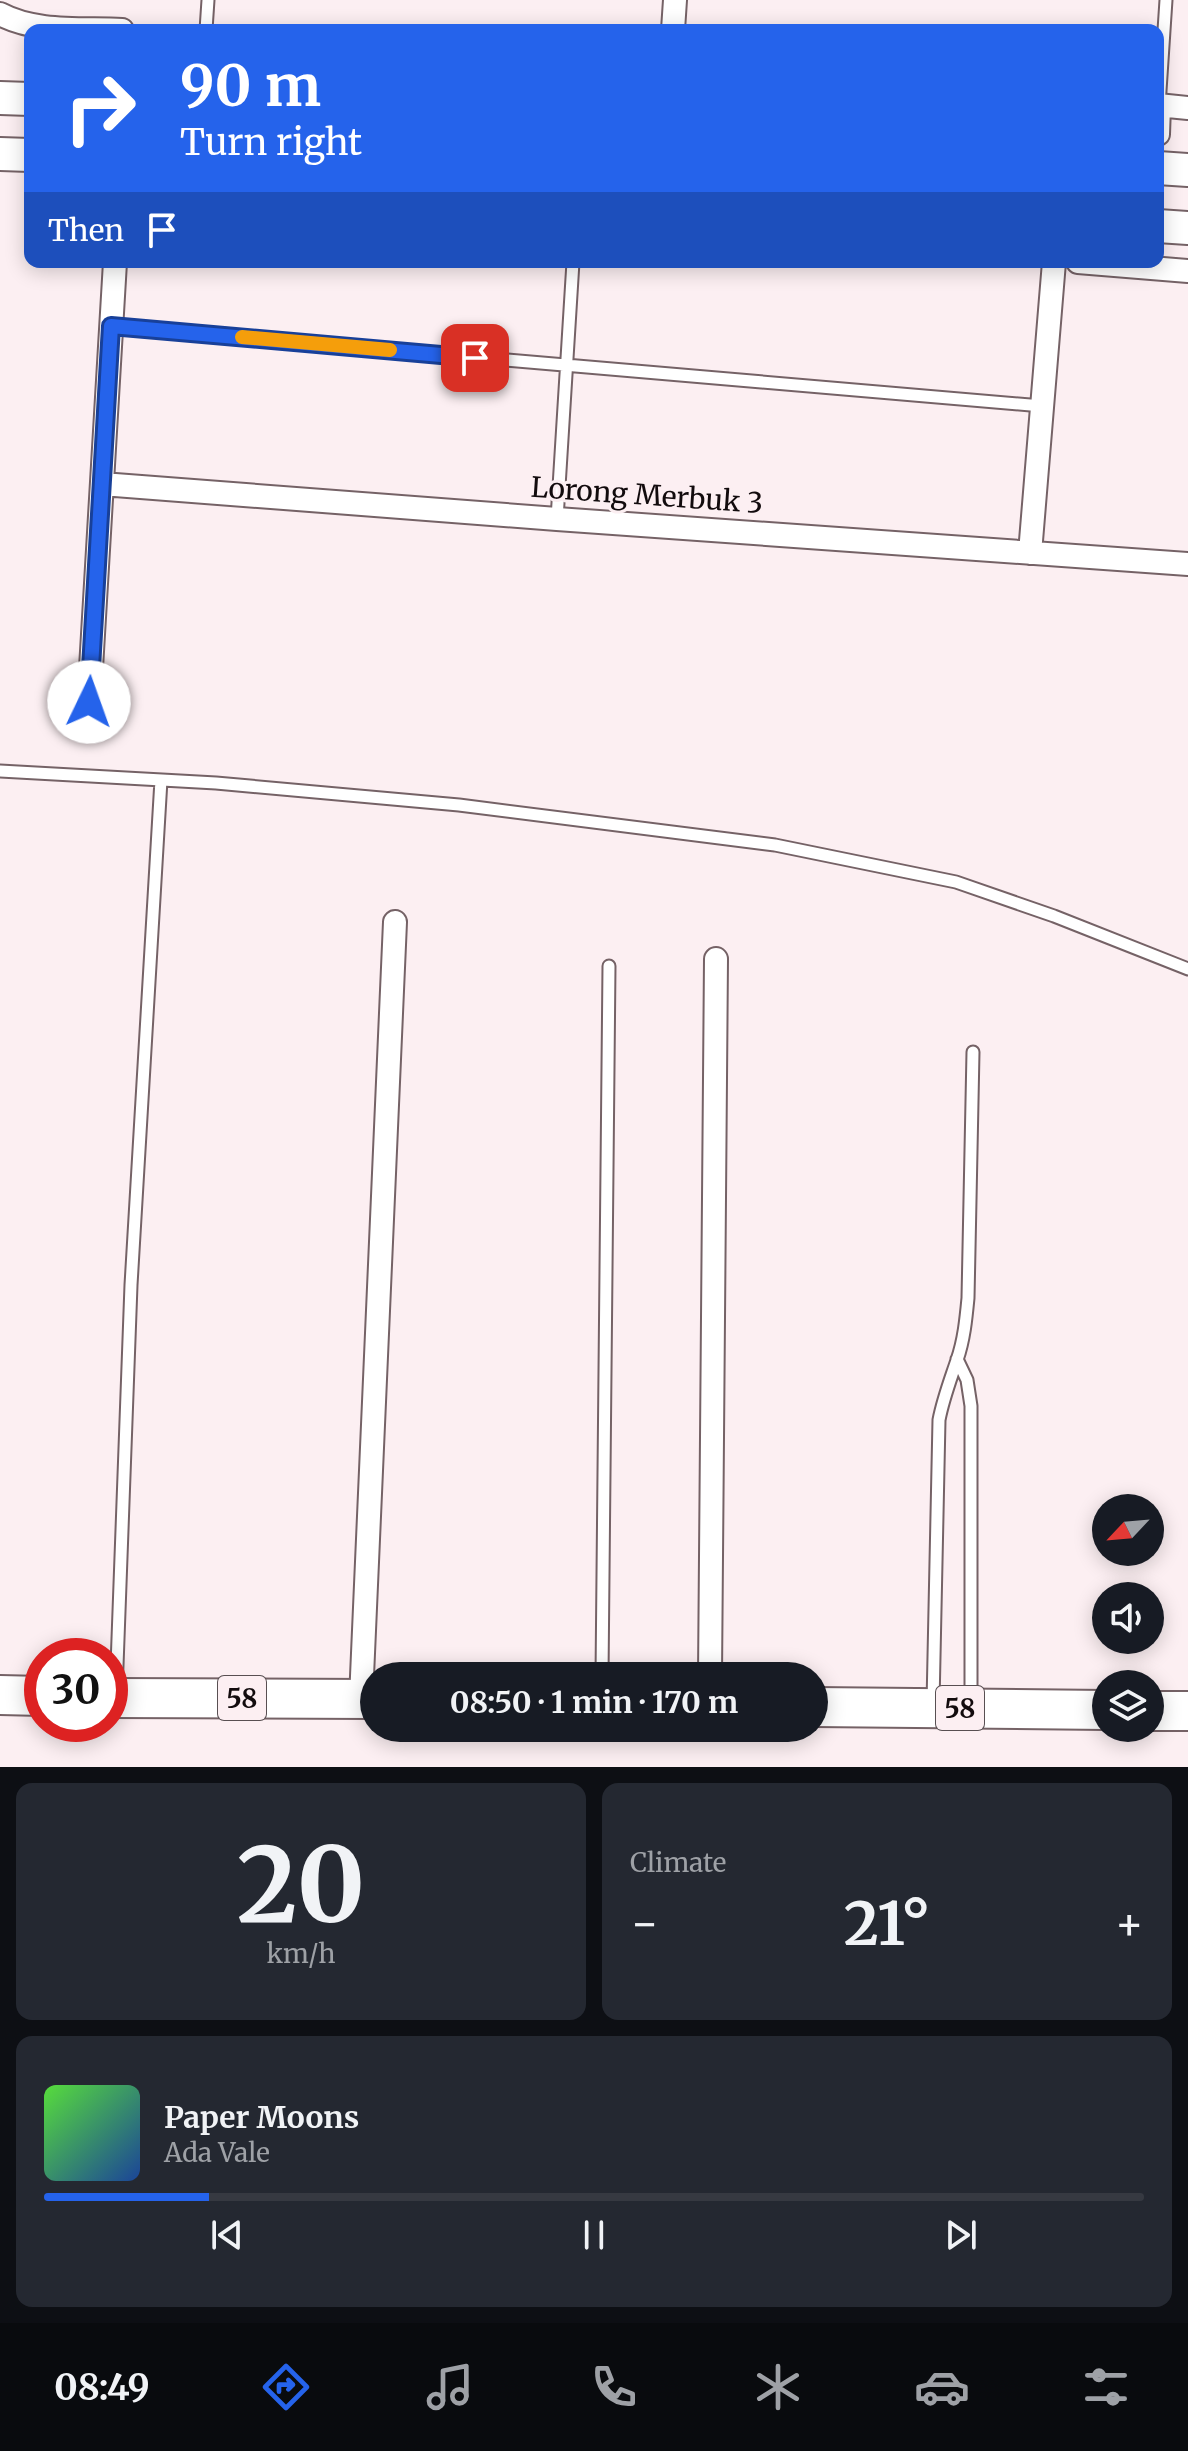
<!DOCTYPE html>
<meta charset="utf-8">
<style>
:root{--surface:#171b24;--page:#242831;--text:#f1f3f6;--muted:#9ea1a6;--line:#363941;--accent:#2563eb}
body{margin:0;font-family:Merriweather,serif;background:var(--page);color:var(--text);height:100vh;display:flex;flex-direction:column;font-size:30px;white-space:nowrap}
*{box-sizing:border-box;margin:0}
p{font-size:26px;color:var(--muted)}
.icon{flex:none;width:44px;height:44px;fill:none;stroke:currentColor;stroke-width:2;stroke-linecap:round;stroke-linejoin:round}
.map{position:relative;height:1767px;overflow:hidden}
.details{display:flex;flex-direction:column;gap:16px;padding:16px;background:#0d0f14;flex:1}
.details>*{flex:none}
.hud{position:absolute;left:24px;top:24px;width:1140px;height:244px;border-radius:16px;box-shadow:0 4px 20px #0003;background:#2563eb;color:#fff;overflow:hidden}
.needle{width:52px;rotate:244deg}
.fabs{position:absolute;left:1092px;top:1494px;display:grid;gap:16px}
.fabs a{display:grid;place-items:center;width:72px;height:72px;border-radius:50%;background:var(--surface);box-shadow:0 4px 20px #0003;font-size:40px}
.speed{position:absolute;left:24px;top:1638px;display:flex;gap:16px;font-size:40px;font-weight:700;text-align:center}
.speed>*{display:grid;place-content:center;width:104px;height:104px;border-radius:50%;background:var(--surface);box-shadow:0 4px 20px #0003;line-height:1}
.speed .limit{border:12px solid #d22;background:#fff;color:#111}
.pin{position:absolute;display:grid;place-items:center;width:68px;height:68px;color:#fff;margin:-34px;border-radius:16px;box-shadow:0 4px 12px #0006}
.me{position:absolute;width:88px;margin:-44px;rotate:3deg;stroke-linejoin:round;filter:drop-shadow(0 0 6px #0008)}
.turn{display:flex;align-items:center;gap:28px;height:168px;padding:0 24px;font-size:36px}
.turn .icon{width:104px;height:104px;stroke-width:2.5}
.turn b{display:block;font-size:56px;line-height:68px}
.then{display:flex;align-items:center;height:76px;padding:0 24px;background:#0003;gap:16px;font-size:30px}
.big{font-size:60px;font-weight:700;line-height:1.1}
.details .card{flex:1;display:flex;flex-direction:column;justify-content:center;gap:12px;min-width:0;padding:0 28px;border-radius:16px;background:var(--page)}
.details .dial{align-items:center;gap:0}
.dial b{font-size:104px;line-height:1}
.song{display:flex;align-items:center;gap:24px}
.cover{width:96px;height:96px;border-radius:12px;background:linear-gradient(135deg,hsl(110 70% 55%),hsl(220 70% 35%))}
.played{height:8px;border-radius:4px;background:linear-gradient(90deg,var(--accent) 15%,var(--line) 15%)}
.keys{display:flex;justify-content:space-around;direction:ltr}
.heat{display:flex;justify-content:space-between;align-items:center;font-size:44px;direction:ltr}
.details .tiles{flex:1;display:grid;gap:16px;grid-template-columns:1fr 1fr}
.card:last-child{grid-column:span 2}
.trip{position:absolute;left:360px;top:1662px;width:468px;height:80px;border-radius:40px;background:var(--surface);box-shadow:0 4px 20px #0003;font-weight:700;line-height:80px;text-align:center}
.dock{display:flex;height:128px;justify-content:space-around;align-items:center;background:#090b0e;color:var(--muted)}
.dock .icon{width:56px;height:56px}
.dock .active{color:var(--accent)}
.dock b{font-size:36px;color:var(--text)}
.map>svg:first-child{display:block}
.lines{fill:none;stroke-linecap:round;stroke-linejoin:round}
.service-casing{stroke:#756266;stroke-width:15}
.minor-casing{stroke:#756266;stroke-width:26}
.secondary-casing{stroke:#756266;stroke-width:36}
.trunk-casing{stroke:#756266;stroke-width:42}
.service{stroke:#fff;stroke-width:11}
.minor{stroke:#fff;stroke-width:22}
.secondary{stroke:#fff;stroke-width:32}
.trunk{stroke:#fff;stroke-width:38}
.route-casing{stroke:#184099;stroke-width:20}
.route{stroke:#2563eb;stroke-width:14}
.slow{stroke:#f59e0b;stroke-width:14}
.labels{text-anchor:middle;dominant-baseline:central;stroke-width:6;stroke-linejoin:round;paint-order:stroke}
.shield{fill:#fceff2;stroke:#584f52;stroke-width:2}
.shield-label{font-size:26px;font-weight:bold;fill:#120b0d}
.street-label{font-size:28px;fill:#120b0d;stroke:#fceff2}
</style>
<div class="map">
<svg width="1188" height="1767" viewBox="0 0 1188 1767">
<rect width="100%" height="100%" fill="#fceff2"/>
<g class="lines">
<defs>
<path id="service" d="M206,30L208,0
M1159,106L1166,0
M111,326L1042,406
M557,519L573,262
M0,771L216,783L459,805L775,845L956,882L1054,916L1188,969
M957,1359L967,1380L971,1406V1704
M602,1676L609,966
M116,1693L131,1285L161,780
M933,1704L939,1420C943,1399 950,1381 957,1360C964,1340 966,1319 968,1298L973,1052"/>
<path id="minor" d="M0,14C35,33 82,28 122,30
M673,30L675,0
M1158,105L1188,108
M1158,134L1159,106
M1078,262L1188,271
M102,484L557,519L1188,564
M1030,553L1054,262
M89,702L115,262
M710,1676L716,959
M361,1699L395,922"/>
<path id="secondary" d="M0,98L30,99
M0,154L30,155
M1158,168L1188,170
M1158,226L1188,228"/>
<path id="trunk" d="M0,1695L42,1696
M110,1698L374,1699
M814,1707L1106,1710
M1150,1711H1188"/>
</defs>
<use href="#service" class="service-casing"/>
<use href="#minor" class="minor-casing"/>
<use href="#secondary" class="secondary-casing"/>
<use href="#trunk" class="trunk-casing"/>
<use href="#service" class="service"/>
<use href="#minor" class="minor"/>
<use href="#secondary" class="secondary"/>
<use href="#trunk" class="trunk"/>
</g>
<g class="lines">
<defs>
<path id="route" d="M89,702L111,326L475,358"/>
</defs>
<use href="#route" class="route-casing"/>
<use href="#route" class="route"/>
<path class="slow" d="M242,337L390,350"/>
</g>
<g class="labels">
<g class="shield">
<rect x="218" y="1676" width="48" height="44" rx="6"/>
<rect x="936" y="1686" width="48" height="44" rx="6"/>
</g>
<g class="shield-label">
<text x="242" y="1698">58</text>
<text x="960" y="1708">58</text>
</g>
<g class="street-label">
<text transform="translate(647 495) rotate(4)">Lorong Merbuk 3</text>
</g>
</g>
</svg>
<div class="fabs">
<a><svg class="needle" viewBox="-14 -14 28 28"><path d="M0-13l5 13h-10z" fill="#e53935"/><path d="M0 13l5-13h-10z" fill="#9ea1a6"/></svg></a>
<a><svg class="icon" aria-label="sound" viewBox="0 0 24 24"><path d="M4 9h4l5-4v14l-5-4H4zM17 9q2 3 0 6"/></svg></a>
<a><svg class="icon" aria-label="layers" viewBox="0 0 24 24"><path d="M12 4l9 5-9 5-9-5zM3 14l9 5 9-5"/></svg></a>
</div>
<div class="speed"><div class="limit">30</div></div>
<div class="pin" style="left:475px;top:358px;background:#d93025"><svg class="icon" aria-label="arrive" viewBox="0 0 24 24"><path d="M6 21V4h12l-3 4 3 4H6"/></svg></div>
<svg class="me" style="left:89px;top:702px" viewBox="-20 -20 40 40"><circle r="19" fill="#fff"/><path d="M0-13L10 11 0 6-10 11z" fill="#2563eb"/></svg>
<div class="trip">08:50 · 1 min · 170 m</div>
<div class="hud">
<div class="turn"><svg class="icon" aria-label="right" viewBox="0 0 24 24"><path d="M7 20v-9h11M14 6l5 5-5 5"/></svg><div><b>90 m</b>Turn right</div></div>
<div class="then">Then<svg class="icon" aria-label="arrive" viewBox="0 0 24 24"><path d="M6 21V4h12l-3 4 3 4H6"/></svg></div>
</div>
</div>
<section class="details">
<div class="tiles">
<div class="card dial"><b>20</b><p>km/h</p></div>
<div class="card"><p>Climate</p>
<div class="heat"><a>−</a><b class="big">21°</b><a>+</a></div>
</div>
<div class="card">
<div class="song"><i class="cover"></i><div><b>Paper Moons</b><p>Ada Vale</p></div></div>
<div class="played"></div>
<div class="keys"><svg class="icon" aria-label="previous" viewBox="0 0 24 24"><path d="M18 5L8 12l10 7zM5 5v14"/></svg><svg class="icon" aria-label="pause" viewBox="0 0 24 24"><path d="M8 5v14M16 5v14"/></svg><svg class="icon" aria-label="next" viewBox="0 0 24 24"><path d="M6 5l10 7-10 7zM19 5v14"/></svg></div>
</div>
</div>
</section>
<nav class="dock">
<b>08:49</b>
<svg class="icon active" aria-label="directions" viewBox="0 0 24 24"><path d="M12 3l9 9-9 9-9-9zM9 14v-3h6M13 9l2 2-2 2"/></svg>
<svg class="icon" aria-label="music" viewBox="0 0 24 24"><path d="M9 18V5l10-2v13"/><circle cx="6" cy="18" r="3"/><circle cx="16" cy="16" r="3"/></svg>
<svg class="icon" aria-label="phone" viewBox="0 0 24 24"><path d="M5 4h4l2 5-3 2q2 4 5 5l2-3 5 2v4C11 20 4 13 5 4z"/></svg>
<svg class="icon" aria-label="climate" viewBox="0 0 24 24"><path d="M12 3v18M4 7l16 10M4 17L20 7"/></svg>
<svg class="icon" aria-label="car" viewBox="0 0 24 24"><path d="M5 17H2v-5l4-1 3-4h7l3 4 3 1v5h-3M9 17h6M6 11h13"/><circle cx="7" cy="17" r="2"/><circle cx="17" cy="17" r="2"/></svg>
<svg class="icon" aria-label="filters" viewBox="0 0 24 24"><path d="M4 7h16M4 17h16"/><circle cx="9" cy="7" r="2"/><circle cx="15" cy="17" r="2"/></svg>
</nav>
